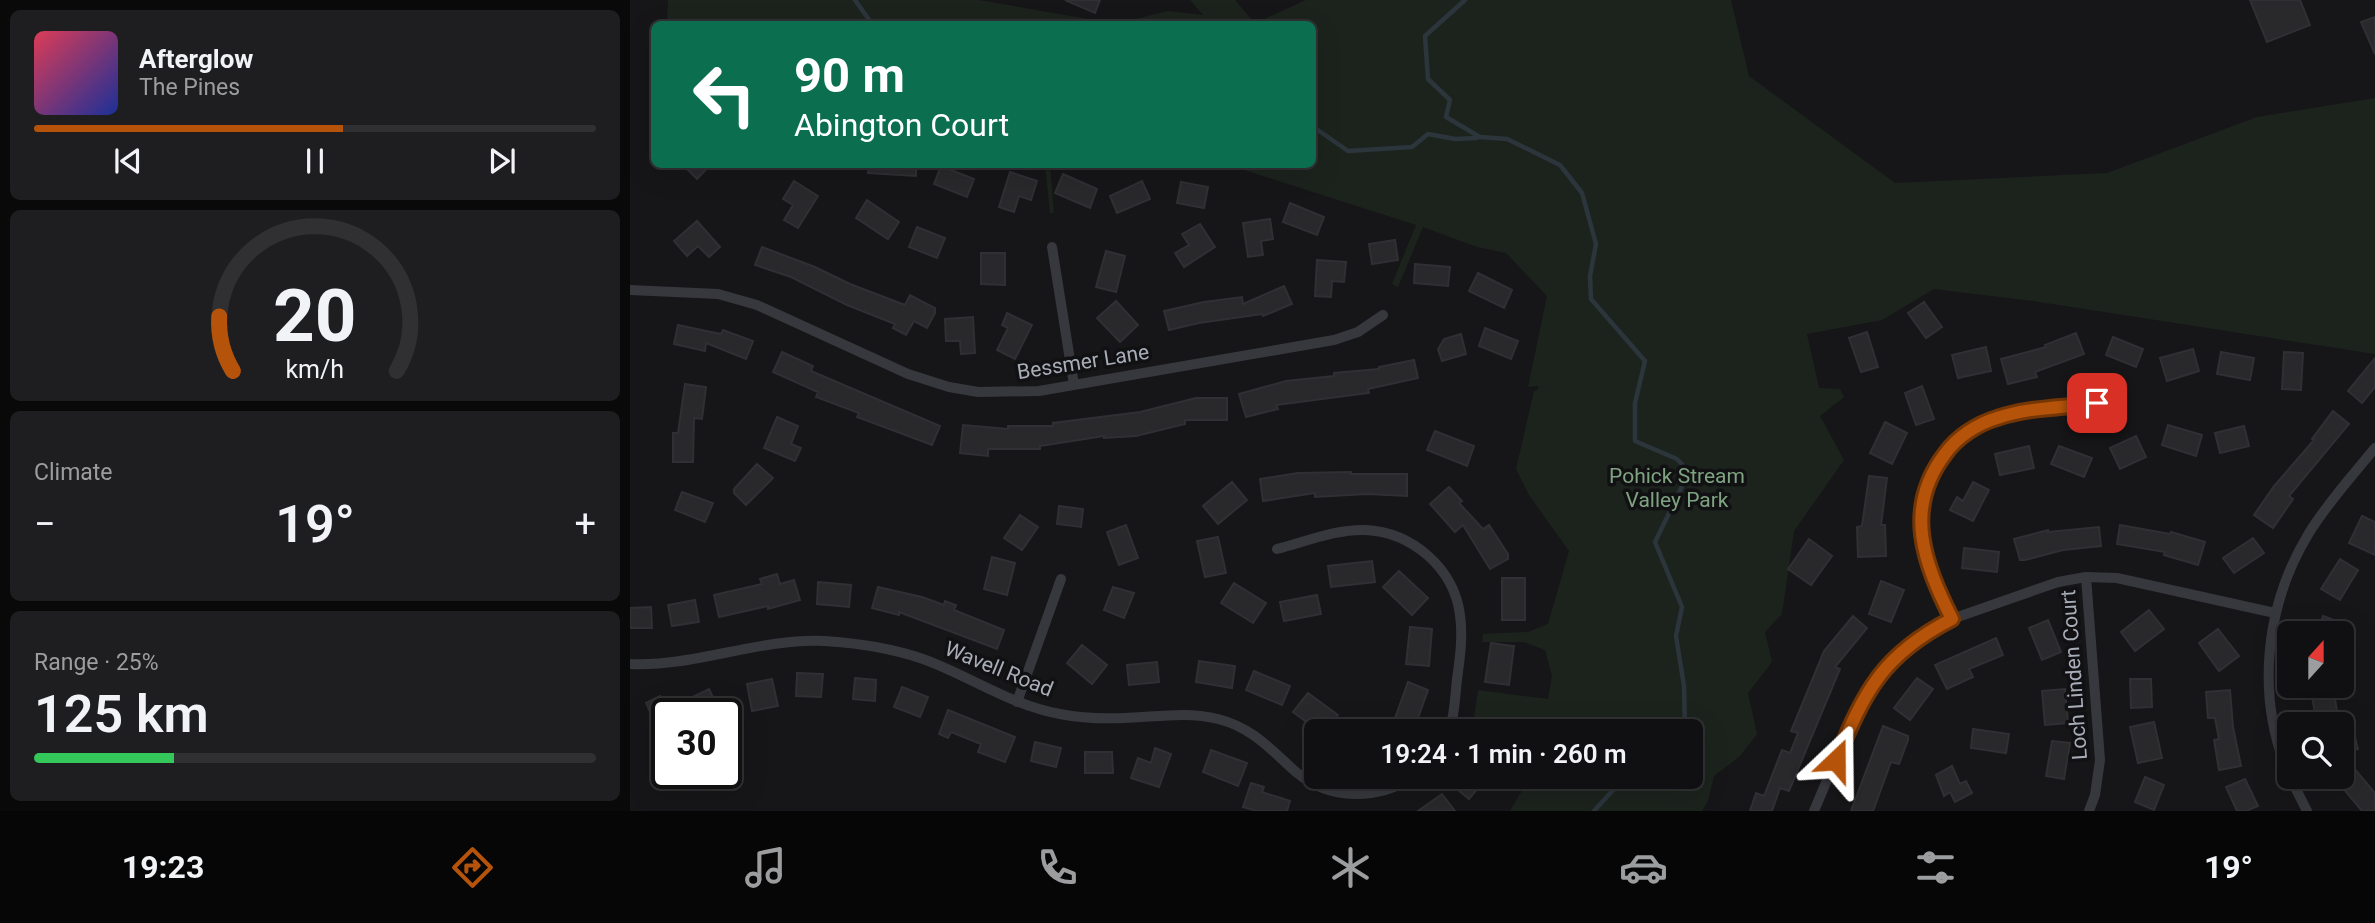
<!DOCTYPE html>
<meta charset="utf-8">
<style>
:root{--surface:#101012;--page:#1e1e20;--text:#f1f3f6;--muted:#9c9d9f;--line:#303032;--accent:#b45309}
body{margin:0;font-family:Roboto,sans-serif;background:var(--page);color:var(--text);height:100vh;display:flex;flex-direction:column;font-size:26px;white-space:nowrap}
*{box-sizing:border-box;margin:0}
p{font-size:23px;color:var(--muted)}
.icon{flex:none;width:38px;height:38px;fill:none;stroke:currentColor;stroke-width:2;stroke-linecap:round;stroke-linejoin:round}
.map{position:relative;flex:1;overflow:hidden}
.panel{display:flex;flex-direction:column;gap:10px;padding:10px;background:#09090a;width:630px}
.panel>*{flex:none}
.hud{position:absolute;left:21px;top:21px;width:665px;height:147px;border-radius:10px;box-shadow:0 7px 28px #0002,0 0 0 2px var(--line);background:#0b6e4f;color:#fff;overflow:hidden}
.needle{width:46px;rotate:21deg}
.buttons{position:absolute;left:1647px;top:621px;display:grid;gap:14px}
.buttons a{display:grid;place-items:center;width:77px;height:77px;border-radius:10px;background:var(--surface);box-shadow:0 7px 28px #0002,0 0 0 2px var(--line);font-size:35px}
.speed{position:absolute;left:21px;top:698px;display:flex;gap:14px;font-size:35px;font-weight:700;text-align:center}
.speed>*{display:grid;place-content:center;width:91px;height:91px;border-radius:50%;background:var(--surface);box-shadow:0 7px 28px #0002,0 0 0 2px var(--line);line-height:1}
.speed .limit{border:4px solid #111;border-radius:10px;background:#fff;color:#111}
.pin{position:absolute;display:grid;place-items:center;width:60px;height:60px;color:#fff;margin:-30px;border-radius:14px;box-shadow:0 4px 10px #0006}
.me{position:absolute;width:77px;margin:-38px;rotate:23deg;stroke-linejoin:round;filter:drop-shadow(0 0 5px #0008)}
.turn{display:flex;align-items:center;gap:24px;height:147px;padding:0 28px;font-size:32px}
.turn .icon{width:91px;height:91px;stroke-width:2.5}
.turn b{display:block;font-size:49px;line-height:60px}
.big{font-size:52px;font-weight:600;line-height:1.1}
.panel .widget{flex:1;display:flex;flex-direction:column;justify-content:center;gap:10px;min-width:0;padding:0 24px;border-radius:10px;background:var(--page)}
.panel .dial{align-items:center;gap:0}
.dial svg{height:182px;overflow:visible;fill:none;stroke:var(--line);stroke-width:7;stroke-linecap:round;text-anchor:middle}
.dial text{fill:var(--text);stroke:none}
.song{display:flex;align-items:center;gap:21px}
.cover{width:84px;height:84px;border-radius:10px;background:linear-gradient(135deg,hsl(350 70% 55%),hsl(230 70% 35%))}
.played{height:7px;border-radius:4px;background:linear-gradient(90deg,var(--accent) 55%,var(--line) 55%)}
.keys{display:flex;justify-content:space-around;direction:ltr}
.heat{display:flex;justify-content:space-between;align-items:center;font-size:38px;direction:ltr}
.charge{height:10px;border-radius:5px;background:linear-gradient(90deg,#34c759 25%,var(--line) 0)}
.trip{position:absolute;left:674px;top:719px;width:399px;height:70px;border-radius:10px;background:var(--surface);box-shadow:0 7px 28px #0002,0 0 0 2px var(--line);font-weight:600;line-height:70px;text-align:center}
.tabs{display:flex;height:112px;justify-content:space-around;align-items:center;background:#060607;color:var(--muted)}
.tabs .icon{width:49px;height:49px}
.tabs .selected{color:var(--accent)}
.tabs b{font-size:32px;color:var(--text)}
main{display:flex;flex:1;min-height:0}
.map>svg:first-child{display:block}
.green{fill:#1c231d}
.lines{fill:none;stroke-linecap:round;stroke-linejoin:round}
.stream{stroke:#2c353c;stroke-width:4.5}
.building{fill:#29292c;stroke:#303034;stroke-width:2}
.street{stroke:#37383d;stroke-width:10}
.route-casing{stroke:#753606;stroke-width:18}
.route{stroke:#b45309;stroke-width:12}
.labels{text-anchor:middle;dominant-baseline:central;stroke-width:7;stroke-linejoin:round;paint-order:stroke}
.street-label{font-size:21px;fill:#a8adb8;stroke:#111113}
.park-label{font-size:21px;fill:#7fa381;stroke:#111113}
</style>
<main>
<section class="panel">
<div class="widget">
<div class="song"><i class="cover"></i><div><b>Afterglow</b><p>The Pines</p></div></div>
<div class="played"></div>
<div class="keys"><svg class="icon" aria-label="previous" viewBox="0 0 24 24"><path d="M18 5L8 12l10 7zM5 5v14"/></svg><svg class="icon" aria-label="pause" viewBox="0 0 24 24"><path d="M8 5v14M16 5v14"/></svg><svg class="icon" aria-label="next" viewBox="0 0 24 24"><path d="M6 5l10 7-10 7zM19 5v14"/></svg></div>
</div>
<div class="widget dial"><svg viewBox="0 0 100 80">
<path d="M14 69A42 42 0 1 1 86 69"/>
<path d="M14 69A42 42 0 0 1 8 45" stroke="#b45309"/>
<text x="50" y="56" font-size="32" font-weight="700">20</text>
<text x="50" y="72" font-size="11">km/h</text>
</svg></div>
<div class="widget"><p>Climate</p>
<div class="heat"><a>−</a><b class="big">19°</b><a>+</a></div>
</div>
<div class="widget"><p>Range · 25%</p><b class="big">125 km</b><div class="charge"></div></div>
</section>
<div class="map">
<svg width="1745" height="811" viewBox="0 0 1745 811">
<rect width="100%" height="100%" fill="#161618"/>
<path class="green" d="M38,0H349L486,24L538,11L573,15L560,0H605L623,21H630L676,0H1101L1119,76L1265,183L1477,173L1627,117L1745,98V354L1403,301L1304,289L1252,320L1177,334L1189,388L1210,389L1214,397L1190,416L1214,460L1164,531L1152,614L1135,632L1142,662L1118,693L1127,734L1110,756L1084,776L1078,801L1072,811H880L900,777H1060V732L842,731L848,690L918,699L922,676L915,650L893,642H852L853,634L898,632L918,624L939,551L899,495L886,469L904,391L907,390L909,386L898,387L917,296L876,253L847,247L793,227L768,287L762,284L786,225L608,168L555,165L682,164V24H37Z
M415,165H420L424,213H420Z"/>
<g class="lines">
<path class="stream" d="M225,0L242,24
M835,0L795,36L798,79L820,100L816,117L850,137L877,139L930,165L952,193L966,244L960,276L961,299L1015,361L1005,403V441L1047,459L1059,472L1025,542L1052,607L1046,636L1054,686L1055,729L1052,732
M682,126L718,151L782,147L798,134L825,139L847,138
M964,811L983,790L1003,777"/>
</g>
<path class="building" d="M435,0H470L465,13Z
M1620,0H1670L1680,25L1637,42Z
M1745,17V54L1731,22Z
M52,164H81L67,179Z
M239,164H286V176L238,173Z
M311,166L344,179L337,197L304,184Z
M380,172L407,181L401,200L389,196L384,212L369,207Z
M433,174L467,189L460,208L425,193Z
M164,181L188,196L168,228L154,220L163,205L153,199Z
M512,181L520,199L487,213L480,196Z
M551,182L578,187L574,208L547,203Z
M237,200L269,222L258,239L226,218Z
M660,203L694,217L687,235L653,222Z
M640,219L643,239L631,241L633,255L618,257L613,223Z
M67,221L90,247L79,257L68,246L57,256L44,241Z
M570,224L585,247L554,267L545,253L559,245L552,234Z
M287,227L315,238L307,258L279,247Z
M765,240L768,260L742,264L739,244Z
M132,247L185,267L220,284L275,305L280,295L305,308V313L297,328L284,321L276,335L263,328L265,324L217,305L161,277L125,265Z
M476,251L495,256L486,292L466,287Z
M351,253H375V285L351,284Z
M687,260L716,262L714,282L702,281L701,297L685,296Z
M785,264L820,267L818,286L784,283Z
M848,273L882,290L874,308L839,291Z
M654,286L662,304L633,316L632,314L569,323L539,330L534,311L574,302L612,297L613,304Z
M486,301L508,325L490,342L467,318Z
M1294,302L1312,327L1296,338L1278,313Z
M377,313L402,325L385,359L367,350L378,328L372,325Z
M343,317L345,353L331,354L330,341H316L315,319Z
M48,325L91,334L93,330L123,341L116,359L76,343L75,351L44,344Z
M855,328L888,341L881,359L849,346Z
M1237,332L1248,367L1231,372L1219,338Z
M1446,333L1454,354L1405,372L1407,377L1378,384L1371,359L1416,347L1415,345Z
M831,334L836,354L812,361L808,349L814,339Z
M1483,337L1513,349L1506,367L1476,355Z
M1356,347L1361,371L1328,378L1322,355Z
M1563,349L1569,371L1537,381L1530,358Z
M152,352L183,366L181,371L310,426L302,445L227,417L229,413L186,397L188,392L143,372Z
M1591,352L1624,358L1620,380L1587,374Z
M1654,352L1673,353L1671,390L1652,389Z
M1745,358V387L1732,403L1718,391Z
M784,360L788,378L738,389L739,393L646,405L648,409L616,417L609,394L656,381L704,376V373L749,369V367Z
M55,384L76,387L72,419L64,418L63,462H43V433H48Z
M1292,386L1304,419L1286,425L1275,393Z
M566,398H597V420H555V424L506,436L474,438V436L410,446V449H358V456L330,453L333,425L378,429V426H423V423L510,412Z
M1703,411L1719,424L1659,496L1663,499L1643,528L1624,515L1644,486L1684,440L1682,439Z
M147,417L168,426L161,444L171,448L165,461L134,448Z
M1255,422L1277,433L1262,464L1240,453Z
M1538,425L1572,435L1566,456L1532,445Z
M1614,426L1619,446L1590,453L1585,433Z
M805,431L844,446L837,466L797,450Z
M1506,436L1516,457L1490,469L1480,448Z
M1399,446L1404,468L1370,475L1365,454Z
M1429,446L1462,458L1454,477L1421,464Z
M127,464L143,478L116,505L104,493V489Z
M721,472V474H777V496L737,494L685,497V493L633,501L630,479L668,473Z
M1239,476L1257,478L1251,525H1255L1256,556L1228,557L1227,527L1232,526Z
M602,482L617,500L588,524L573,506Z
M1343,482L1359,490L1343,521L1320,510L1327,497L1333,501Z
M819,487L832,501L829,503L853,529L859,525L878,554V559L860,569L833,525L825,532L800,504Z
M52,492L83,503L75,522L45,510Z
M429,506L453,509L451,527L427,524Z
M390,515L408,527L392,550L374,538Z
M1732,516L1745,522V555L1719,543Z
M496,525L508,558L489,565L477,532Z
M1490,525L1540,534L1541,532L1575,542L1568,565L1534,555L1535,552L1487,544Z
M1469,527L1471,546L1433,550L1395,560H1390L1384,539L1418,530V532Z
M588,537L596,573L575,577L567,541Z
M1623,538L1634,553L1604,573L1593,558Z
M1179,539L1202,556L1181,585L1158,569Z
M1334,548L1369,552L1367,572L1332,568Z
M362,557L385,563L377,595L354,589Z
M1710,559L1728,570L1710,600L1691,589Z
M742,561L745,582L701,587L698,566Z
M769,571L798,598L782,615L753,587Z
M147,574L150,584L164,580L170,600L138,609V606L89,617L84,595L132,584L130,579Z
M872,578H895V620H872Z
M1251,581L1274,590L1261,622L1239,614Z
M188,582L221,585L219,607L187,604Z
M604,583L636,603L623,623L591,603Z
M248,587L292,597L314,605L315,601L326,605L324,610L374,630L367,649L269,612V615L242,608Z
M483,587L504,593L494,618L474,610Z
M687,595L691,614L654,621L650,602Z
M65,600L69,622L42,626L38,605Z
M21,607L22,628H0V608Z
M1519,610L1534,629L1505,651L1491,632Z
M1223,616L1237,628L1205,667L1210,669L1159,791L1150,788L1142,811H1120L1126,793L1134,796L1152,750L1160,753L1168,733L1161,731L1194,651Z
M1693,616L1715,624L1711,634H1686Z
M1418,620L1431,652L1412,660L1399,628Z
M780,627L802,629L799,666L776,664Z
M1588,629L1609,656L1589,671L1569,643Z
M1366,638L1373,655L1339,669L1343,677L1317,689L1305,665Z
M861,643L884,646L879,685L855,682Z
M452,645L477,665L462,684L437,663Z
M569,661L605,666L602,688L566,682Z
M527,662L529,682L499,685L497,665Z
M624,671L660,686L652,705L616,690Z
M167,673L193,674L191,697L166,696Z
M225,678L246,680L245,701L223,699Z
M1287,678L1303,689L1280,720L1264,708Z
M142,679L148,706L122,711L117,684Z
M1500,679H1521L1522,707L1501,708Z
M778,682L798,690L783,732H760Z
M1680,686H1703L1709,724H1690L1688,712L1685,713Z
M272,687L298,697L290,717L264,707Z
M79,689L85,702L98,697L105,714H37V749L16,703L30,696L36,710Z
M1435,689L1438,723L1415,725L1412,691Z
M1600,690L1603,727L1611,766L1589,770L1584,740L1589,739L1585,718H1578L1576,692Z
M678,693L708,715L696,732H690L663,712Z
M318,710L385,737L375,762L348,752L351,744L321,732L318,738L309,734Z
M1524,722L1532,758L1508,763L1500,727Z
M1253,726L1278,736V740L1269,764L1261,762L1243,811H1221Z
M1343,729L1379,734L1376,753L1341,748Z
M1723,729L1728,749L1712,753V731Z
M1422,741L1440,743L1434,779L1416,776Z
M405,742L431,748L426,767L401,761Z
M525,748L541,754L529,787L501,778L508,758L521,763Z
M581,750L617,763L608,786L573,772Z
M455,752H482L483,773H455Z
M1322,766L1330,784L1336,781L1342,793L1325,802L1320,792L1314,796L1306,775Z
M1723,767L1745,793V811H1732L1707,781Z
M828,777H857L839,799L822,785Z
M1515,777L1534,785L1524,810L1505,802Z
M1615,779L1628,806L1616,811H1607L1596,787Z
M621,783L634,787L632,792L660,801L657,811H627L613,807Z
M812,794L825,811H788Z"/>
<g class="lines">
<path class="street" d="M422,247L444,385
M0,290L88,294L127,305L278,374L319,387L348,392L409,391L704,340L728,332L753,315
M647,549C675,542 706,529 735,530C782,532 824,568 830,615C833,636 830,658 827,679C825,696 825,715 819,732
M1456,577L1470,760L1465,795L1459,811
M1322,619C1310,596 1297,570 1293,544C1283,490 1313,435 1367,418C1398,407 1434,408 1467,403
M0,664C65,667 129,638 194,641C228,643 261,648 293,659C340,676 380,705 430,714C451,718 473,719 494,718C526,717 557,711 588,719C623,728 640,749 666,772C700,801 747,800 784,777
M387,702L431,579
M1659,775C1625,696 1635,605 1679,533C1698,502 1723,475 1745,448
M1660,777L1677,811
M1184,811L1227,709L1241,685L1273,649L1301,629L1322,619L1428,582L1456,577L1487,578L1645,613"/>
</g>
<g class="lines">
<defs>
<path id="route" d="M1206,760C1235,691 1252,655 1322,619C1294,563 1273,509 1315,454C1327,437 1347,424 1367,418C1398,407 1434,408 1467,403"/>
</defs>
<use href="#route" class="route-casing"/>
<use href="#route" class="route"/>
</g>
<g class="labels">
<g class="street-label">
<text transform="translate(453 362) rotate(-9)">Bessmer Lane</text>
<text transform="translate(369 669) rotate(22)">Wavell Road</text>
<text transform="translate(1444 675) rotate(-94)">Loch Linden Court</text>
</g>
<g class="park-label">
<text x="1047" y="476">Pohick Stream<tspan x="1047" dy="24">Valley Park</tspan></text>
</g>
</g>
</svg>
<div class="buttons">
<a><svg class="needle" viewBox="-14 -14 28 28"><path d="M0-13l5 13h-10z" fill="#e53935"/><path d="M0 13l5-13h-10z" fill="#9c9d9f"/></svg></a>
<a><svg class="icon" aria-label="search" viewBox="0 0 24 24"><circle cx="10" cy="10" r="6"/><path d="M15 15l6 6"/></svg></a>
</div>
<div class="speed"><div class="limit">30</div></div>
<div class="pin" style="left:1467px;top:403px;background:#d93025"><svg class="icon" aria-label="arrive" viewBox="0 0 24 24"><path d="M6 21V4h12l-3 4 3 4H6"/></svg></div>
<svg class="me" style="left:1206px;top:760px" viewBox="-20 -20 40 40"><path d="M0-17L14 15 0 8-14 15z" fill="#b45309" stroke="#fff" stroke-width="4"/></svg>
<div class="trip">19:24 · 1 min · 260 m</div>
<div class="hud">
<div class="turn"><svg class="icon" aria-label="left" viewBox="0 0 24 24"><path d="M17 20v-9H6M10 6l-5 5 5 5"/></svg><div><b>90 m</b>Abington Court</div></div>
</div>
</div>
</main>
<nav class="tabs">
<b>19:23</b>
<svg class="icon selected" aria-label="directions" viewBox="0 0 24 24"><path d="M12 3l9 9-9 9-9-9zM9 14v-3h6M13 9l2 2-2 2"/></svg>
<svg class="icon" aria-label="music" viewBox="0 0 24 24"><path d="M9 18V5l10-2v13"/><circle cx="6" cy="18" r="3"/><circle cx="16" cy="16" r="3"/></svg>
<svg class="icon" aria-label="phone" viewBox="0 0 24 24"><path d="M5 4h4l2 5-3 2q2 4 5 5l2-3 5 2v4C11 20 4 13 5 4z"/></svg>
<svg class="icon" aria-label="climate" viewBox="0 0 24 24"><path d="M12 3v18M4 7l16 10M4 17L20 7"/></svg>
<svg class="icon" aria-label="car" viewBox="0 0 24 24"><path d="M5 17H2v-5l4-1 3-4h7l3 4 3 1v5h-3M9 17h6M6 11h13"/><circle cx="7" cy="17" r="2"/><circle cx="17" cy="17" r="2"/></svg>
<svg class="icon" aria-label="filters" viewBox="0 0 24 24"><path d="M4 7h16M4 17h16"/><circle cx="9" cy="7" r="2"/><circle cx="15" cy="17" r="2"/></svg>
<b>19°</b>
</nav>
